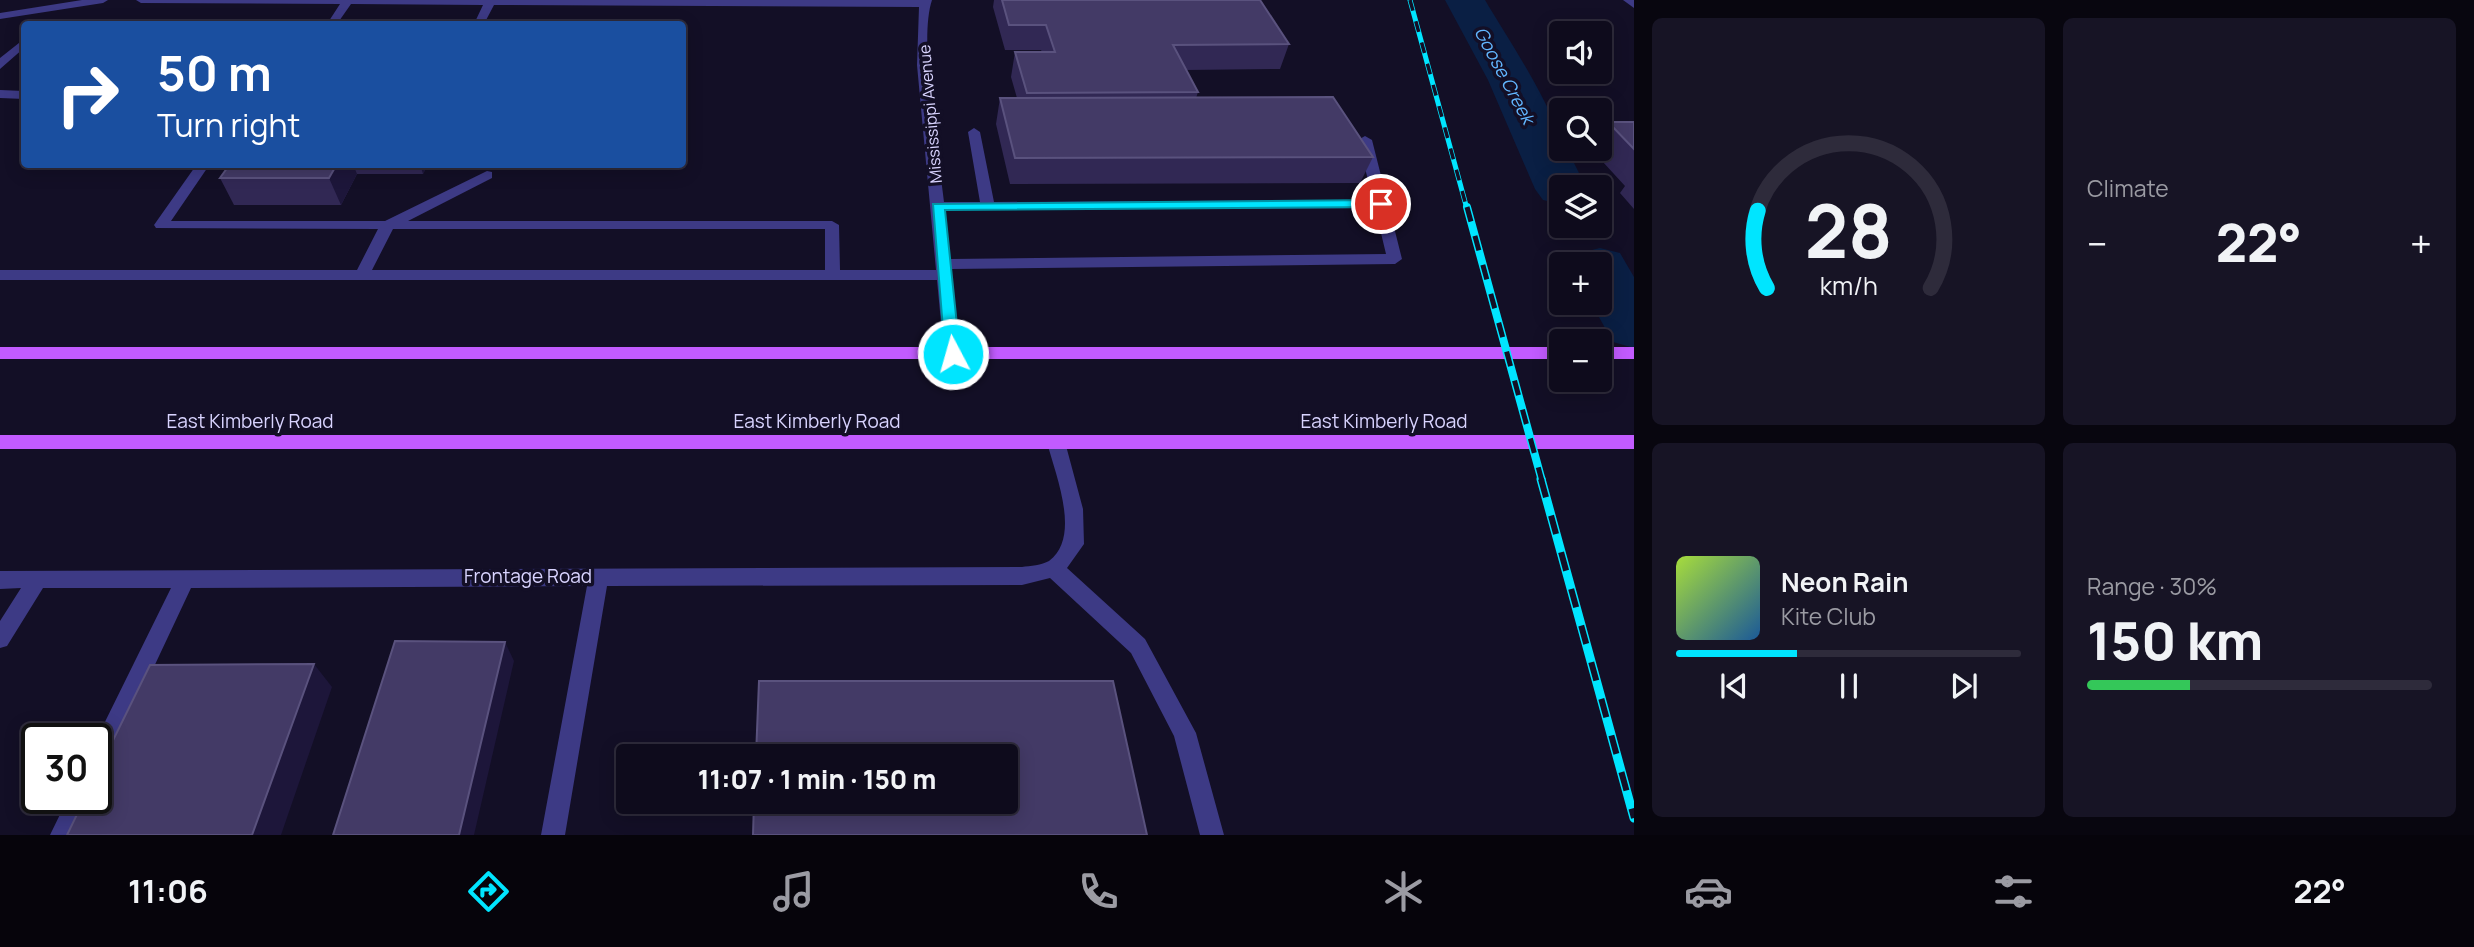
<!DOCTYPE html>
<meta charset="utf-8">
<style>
:root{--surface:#0e0b1c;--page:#171425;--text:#f1f3f6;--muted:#9b9ba3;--line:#2e2b3b;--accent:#00e5ff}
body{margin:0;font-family:Manrope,sans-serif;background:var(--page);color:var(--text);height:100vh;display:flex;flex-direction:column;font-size:26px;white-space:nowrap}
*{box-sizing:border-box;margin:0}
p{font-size:23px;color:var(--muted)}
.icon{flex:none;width:38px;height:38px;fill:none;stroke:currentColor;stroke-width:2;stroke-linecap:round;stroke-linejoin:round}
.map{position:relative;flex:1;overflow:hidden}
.side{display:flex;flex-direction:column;gap:18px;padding:18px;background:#08060f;width:840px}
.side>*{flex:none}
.hud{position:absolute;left:21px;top:21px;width:665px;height:147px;border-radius:7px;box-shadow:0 4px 18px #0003,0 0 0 2px var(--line);background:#1a4fa0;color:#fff;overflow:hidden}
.buttons{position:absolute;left:1549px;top:21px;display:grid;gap:14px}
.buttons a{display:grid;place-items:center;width:63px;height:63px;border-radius:7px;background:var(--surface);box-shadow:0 4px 18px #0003,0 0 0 2px var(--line);font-size:35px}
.speed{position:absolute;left:21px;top:723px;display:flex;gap:14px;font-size:35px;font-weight:700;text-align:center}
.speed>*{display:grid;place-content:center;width:91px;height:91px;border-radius:50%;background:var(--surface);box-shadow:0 4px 18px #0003,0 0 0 2px var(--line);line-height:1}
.speed .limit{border:4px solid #111;border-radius:10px;background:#fff;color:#111}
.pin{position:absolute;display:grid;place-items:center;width:60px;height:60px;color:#fff;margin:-30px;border:4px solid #fff;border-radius:50%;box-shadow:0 2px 7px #0007}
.me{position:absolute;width:77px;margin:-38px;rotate:354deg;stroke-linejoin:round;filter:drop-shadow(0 0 5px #0008)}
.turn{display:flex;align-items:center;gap:24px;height:147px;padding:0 21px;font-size:32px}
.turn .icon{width:91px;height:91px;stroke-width:2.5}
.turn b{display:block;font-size:49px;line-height:60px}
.big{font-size:52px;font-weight:800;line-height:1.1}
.side .widget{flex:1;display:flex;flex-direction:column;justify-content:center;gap:10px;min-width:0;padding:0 24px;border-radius:10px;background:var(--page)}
.side .dial{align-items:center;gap:0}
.dial svg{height:182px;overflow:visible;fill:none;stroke:var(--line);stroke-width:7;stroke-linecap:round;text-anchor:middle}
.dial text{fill:var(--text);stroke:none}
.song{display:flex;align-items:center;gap:21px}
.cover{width:84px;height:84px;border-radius:10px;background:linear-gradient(135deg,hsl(80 70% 55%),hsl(210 70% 35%))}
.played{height:7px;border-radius:4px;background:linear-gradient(90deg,var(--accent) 35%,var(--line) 35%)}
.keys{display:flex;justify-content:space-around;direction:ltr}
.heat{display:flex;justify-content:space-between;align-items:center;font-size:38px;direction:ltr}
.charge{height:10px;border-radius:5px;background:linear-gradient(90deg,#34c759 30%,var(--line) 0)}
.side .tiles{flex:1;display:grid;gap:18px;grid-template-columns:repeat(2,1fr)}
.trip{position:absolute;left:616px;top:744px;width:402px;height:70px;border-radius:7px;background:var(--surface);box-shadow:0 4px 18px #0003,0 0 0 2px var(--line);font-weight:800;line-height:70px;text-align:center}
.tabs{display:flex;height:112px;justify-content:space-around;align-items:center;background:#06040b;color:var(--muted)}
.tabs .icon{width:49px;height:49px}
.tabs .selected{color:var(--accent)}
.tabs b{font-size:32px;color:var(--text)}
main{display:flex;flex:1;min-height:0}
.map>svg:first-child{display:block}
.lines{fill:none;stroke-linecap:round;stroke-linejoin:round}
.river{fill:#0a1f44;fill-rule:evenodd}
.minor{fill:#3d3a85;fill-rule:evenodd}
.major{fill:#c25bff;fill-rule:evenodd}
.rail-far2-casing{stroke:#00e5ff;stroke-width:5}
.rail-far1-casing{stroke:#00e5ff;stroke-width:8}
.rail-casing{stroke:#00e5ff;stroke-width:9}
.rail-far2{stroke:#130f26;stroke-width:3.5;stroke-dasharray:11;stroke-linecap:butt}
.rail-far1{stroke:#130f26;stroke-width:5;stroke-dasharray:15;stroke-linecap:butt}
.rail{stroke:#130f26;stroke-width:6;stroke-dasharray:19;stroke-linecap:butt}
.wall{fill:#312854}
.shaded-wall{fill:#1d163a}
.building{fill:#433a66;stroke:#5a527e;stroke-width:2}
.route{fill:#00e5ff;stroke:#0095a6;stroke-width:2}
.labels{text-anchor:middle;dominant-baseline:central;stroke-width:7;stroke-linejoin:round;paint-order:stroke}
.far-street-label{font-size:16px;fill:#d9d4ff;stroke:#130f26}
.far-water-label{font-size:18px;font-style:italic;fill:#62b6ff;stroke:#130f26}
.street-label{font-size:19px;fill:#d9d4ff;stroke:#130f26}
</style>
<main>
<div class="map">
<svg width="1634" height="835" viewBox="0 0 1634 835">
<rect width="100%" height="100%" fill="#130f26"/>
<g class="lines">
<path class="river" d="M1445,0H1485C1503,31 1561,117 1561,149H1567L1586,187H1561V204L1543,200L1535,189L1488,80Z
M1600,248L1620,253L1634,277V348L1613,342L1591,303H1600V264H1573L1580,253Z"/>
<path class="minor" d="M82,0H108L103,3L0,19V13Z
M136,0H932C918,41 939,155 944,202H980L968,132L974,128L980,132L994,202L1373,200L1358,140L1365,136L1372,140L1402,259L1395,264L951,269L960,354L952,360L944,354L937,280H0V270H357L378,229L156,228L154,225L197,164H210L171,221H385L487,171L492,172V178L408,221H832L839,225L840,270H936L917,65L919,7L494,5L484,24H474L483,5L351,4L337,24H327L340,4L141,3ZM1375,208L1386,254L950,259L945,210ZM393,229H825V270H372Z
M1623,0H1634V8Z
M24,39V48L0,69V58Z
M0,90L24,91V99L0,98Z
M1056,435L1062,437L1065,442L1083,509L1084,544L1067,568L1145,639L1196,733L1224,835H1200L1174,736L1131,653L1050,578L1022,585L607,586L565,835H541L587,586L191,588L104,773L96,776V740L171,588H43L7,646L0,648V621L21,588L0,589V571L1022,567C1030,566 1042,565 1049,561C1082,537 1055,474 1047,442L1050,437Z
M68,798H92L75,835H50Z"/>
<path class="major" d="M0,347H1561V359H0Z
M1600,347H1634V359H1600Z
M0,435H1634V449H0Z"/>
<defs>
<path id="rail-far2" d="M1410,0L1467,209"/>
<path id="rail-far1" d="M1467,207L1542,481"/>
<path id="rail" d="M1541,479L1634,818"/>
</defs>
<use href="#rail-far2" class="rail-far2-casing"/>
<use href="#rail-far1" class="rail-far1-casing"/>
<use href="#rail" class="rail-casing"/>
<use href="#rail-far2" class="rail-far2"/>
<use href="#rail-far1" class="rail-far1"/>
<use href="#rail" class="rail"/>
</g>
<path class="wall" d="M994,0H1260L1289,44L1280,69L1186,70L1198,92L1196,98L1373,157L1360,183L1010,184L996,124L1000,98H1017L1011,77L1015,52H1042L1041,50H1005L993,7Z
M1608,122H1634V209L1620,193L1625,186L1591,149H1600V135Z
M230,164H428L423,174H357L341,205H234L220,178Z"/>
<path class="shaded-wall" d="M337,164H353L357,174L341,205L329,178Z
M420,164H428L423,174Z
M505,642L514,661L474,835H459Z
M314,664L332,687L281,835H252Z"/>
<path class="building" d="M1002,0H1260L1289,44L1173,45L1198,92L1027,93L1015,52H1055L1046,25H1009Z
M1333,97L1373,157L1015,158L1000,98Z
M1608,122H1634V149Z
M230,164H337L329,178H220Z
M395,641L505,642L459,835H333Z
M314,664L252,835H67L85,798H96V775L150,665Z
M759,681H1113L1147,835H753L754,802H1006V756H756Z"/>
<path class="route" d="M1381,200L1385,201V207L945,210L960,354L953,359L945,354L933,204Z"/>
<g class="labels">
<g class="far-street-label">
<text transform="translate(930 114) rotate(-95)">Mississippi Avenue</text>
</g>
<g class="far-water-label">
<text transform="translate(1505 75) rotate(62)">Goose Creek</text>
</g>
<g class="street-label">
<text x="250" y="421">East Kimberly Road</text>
<text x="817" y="421">East Kimberly Road</text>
<text x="1384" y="421">East Kimberly Road</text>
<text x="528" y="576">Frontage Road</text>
</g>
</g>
</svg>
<div class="buttons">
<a><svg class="icon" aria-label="sound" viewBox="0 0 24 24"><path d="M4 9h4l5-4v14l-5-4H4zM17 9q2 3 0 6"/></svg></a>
<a><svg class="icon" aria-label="search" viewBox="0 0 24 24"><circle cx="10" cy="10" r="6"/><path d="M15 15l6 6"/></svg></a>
<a><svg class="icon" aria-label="layers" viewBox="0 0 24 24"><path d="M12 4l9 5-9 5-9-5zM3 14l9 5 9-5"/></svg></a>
<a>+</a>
<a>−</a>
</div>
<div class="speed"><div class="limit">30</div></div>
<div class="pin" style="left:1381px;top:204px;background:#d93025"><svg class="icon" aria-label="arrive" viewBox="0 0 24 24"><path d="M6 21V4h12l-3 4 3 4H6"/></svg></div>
<svg class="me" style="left:953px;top:354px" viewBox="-20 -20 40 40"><circle r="17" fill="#00e5ff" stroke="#fff" stroke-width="3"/><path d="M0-11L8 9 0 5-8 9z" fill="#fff"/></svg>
<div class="trip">11:07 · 1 min · 150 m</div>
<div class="hud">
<div class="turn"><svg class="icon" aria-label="right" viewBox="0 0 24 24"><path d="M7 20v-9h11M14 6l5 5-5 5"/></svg><div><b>50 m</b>Turn right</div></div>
</div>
</div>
<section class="side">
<div class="tiles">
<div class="widget dial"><svg viewBox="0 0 100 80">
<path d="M14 69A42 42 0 1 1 86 69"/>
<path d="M14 69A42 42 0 0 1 10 35" stroke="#00e5ff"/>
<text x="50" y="56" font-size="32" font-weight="700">28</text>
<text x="50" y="72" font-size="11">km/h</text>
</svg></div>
<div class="widget"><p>Climate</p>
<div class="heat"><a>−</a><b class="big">22°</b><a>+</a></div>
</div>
<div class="widget">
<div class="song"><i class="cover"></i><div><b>Neon Rain</b><p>Kite Club</p></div></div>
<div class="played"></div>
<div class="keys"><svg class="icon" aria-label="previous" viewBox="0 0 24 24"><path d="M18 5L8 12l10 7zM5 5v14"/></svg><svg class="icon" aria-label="pause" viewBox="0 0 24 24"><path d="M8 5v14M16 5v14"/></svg><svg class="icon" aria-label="next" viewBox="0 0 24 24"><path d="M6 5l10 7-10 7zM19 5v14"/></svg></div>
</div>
<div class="widget"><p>Range · 30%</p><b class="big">150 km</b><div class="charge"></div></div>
</div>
</section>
</main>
<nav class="tabs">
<b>11:06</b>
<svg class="icon selected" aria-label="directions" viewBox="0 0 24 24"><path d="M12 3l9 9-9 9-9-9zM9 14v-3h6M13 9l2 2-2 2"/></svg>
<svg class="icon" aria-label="music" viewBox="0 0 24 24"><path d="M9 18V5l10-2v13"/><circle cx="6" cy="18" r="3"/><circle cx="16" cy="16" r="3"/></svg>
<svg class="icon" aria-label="phone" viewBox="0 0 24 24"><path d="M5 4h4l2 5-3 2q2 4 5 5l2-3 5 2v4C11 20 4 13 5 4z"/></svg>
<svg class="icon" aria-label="climate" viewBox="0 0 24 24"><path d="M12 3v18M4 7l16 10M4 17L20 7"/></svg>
<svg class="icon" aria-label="car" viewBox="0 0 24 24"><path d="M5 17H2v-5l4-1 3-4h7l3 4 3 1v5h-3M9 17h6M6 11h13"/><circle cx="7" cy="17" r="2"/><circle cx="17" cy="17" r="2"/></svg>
<svg class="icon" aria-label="filters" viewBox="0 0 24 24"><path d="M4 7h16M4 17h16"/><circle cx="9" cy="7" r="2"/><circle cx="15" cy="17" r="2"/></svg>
<b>22°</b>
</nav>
